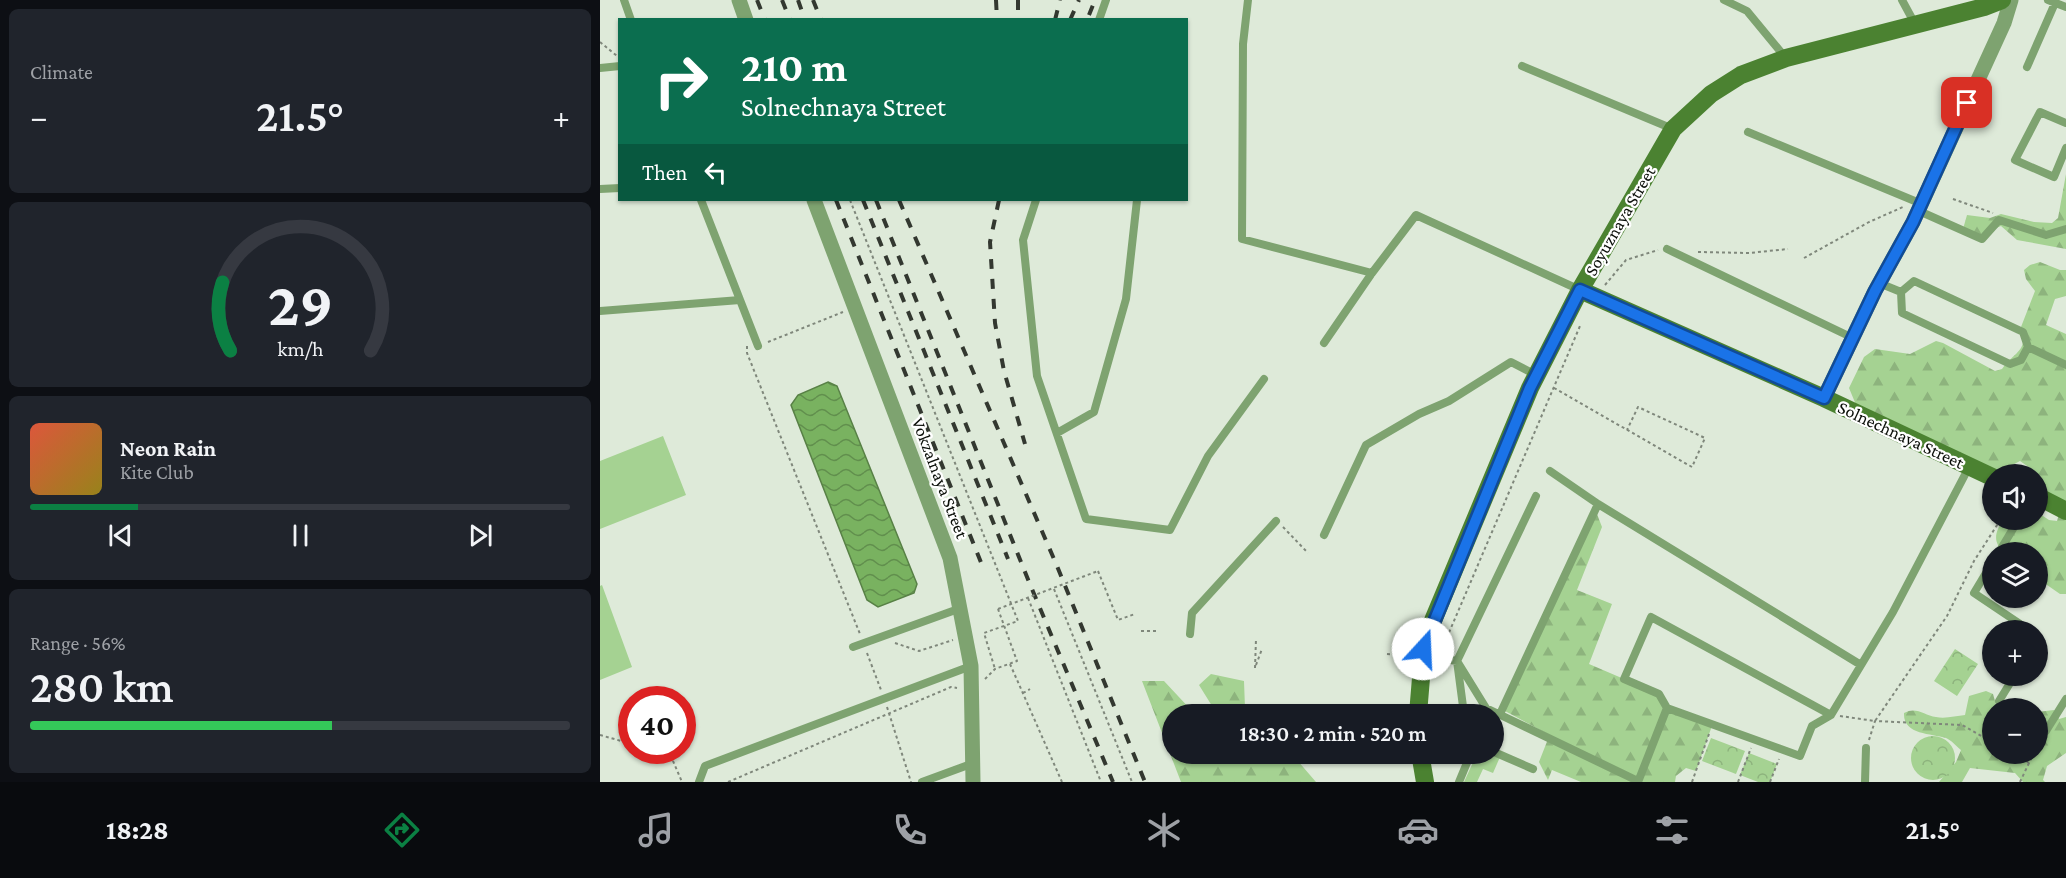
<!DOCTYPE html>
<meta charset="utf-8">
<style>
:root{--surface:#171b24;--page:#20242c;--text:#f1f3f6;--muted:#9ea1a6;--line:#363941;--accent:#0b8043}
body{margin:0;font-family:"Crimson Pro",serif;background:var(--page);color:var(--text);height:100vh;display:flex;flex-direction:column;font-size:22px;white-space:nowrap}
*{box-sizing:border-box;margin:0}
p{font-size:20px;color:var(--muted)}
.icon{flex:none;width:33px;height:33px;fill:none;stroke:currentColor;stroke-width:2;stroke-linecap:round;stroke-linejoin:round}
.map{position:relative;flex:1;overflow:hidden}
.sheet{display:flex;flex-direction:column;gap:9px;padding:9px;background:#0d0f14;width:600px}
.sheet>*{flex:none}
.top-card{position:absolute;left:18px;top:18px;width:570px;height:183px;border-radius:0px;box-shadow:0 2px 4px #0004;background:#0b6e4f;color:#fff;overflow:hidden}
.buttons{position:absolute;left:1382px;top:464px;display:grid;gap:12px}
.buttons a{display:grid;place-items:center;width:66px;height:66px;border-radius:50%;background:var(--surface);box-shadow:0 2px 4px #0004;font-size:30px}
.speed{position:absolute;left:18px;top:686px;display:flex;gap:12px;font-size:30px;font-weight:700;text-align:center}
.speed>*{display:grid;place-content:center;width:78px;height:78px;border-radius:50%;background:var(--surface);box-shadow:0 2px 4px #0004;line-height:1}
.speed .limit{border:9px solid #d22;background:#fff;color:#111}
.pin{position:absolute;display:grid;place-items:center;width:51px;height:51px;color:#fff;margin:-26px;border-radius:12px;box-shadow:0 3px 9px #0006}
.me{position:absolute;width:66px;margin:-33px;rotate:20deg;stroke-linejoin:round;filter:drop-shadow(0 0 4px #0008)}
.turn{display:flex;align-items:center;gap:21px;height:126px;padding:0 24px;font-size:27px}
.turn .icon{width:78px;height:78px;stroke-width:2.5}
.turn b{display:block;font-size:42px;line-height:51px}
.then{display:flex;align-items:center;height:57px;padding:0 24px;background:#0003;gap:12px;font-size:22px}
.big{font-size:45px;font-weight:600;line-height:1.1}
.sheet .card{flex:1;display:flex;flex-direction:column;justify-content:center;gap:9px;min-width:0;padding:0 21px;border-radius:9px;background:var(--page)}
.sheet .dial{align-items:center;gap:0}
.dial svg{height:156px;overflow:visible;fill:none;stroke:var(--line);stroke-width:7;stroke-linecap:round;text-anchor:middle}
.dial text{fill:var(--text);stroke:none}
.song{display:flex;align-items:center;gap:18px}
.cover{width:72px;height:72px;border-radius:9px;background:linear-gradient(135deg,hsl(10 70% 55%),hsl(50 70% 35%))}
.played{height:6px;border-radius:3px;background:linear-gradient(90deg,var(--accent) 20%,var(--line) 20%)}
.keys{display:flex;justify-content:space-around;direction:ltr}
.heat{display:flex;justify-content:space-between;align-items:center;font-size:33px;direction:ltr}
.charge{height:9px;border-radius:4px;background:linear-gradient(90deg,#34c759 56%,var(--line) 0)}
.trip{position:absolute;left:562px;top:704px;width:342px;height:60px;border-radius:30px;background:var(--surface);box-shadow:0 2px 4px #0004;font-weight:600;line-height:60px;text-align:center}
.menu{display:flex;height:96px;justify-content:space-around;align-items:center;background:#090b0e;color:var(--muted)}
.menu .icon{width:42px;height:42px}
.menu .on{color:var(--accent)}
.menu b{font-size:27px;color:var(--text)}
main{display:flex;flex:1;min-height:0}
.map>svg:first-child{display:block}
.grass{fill:#a5d292}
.forest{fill:url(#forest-firs)}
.park{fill:url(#park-crowns)}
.water{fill:url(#water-waves);stroke:#588146;stroke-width:1.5}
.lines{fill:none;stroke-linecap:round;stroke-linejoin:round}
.path{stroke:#7f877b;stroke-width:2;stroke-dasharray:3 3;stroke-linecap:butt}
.lane{stroke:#7ea370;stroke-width:8}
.street{stroke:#7ea370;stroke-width:15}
.secondary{stroke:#4b8231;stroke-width:18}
.rail{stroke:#333830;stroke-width:4;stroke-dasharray:10 10;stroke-linecap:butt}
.path-bridge{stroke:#7f877b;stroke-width:2;stroke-dasharray:3 3;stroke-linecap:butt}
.route-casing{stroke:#114b97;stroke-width:15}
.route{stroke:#1a73e8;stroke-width:10}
.labels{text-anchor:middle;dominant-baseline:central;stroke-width:4.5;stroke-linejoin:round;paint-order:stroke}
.street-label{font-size:18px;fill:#0b0f09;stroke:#fff}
</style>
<main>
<section class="sheet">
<div class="card"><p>Climate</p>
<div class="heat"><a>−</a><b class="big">21.5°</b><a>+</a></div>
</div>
<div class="card dial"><svg viewBox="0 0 100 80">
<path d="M14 69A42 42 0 1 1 86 69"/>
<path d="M14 69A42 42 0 0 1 10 34" stroke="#0b8043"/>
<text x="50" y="56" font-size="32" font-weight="700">29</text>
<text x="50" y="72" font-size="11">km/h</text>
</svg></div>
<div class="card">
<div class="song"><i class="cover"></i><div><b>Neon Rain</b><p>Kite Club</p></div></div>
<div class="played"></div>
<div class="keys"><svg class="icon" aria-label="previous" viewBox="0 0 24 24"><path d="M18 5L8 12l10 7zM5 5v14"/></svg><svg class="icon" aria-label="pause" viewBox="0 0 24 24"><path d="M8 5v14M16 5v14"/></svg><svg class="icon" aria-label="next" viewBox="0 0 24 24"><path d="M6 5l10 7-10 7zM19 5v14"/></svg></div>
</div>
<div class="card"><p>Range · 56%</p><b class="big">280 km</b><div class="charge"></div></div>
</section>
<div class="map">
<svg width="1466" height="782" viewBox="0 0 1466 782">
<defs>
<pattern id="forest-firs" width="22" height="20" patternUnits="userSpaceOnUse" patternTransform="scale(1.5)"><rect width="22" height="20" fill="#a5d292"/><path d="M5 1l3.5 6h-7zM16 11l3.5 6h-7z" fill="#8db37d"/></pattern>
<pattern id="park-crowns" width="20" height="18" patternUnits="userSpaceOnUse" patternTransform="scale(1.5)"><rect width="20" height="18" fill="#a5d292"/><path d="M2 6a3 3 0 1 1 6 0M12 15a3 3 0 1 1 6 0" fill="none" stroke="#8db37d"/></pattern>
<pattern id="water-waves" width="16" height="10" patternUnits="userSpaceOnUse" patternTransform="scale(1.5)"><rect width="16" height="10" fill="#79b260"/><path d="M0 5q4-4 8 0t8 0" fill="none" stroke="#618f4d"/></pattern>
</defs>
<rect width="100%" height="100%" fill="#deead9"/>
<path class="grass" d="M63,436L86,495L0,529V461Z
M2,585L32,667L0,680V586Z
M881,753L900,757L893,773L883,769L877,782H864L875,758Z"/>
<path class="forest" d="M1466,174V249L1417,240L1401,226L1379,235L1363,229L1367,215L1390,218L1401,214L1434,222L1452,223L1458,218Z
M1440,262L1460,270H1466V296L1455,299L1446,325L1466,334V594H1460L1437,578V552H1404C1392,542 1395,531 1404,519H1437V512L1449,520L1457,521L1459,514L1443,489L1436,472L1420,461L1399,472L1259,412L1249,388L1264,357L1275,349L1310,354L1336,341L1343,343L1395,371L1402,369C1415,351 1429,351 1421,327L1435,291L1426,279L1424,270L1430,265Z
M995,509L1002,527L977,590L1012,604L989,664L1059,694L1068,708L1113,723L1096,771L1086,768L1076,776L1075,782H981L952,770L948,780L939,762L948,739L1019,772L905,711Z
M611,674L644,681L645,708L655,714H617L599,685Z
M542,681H564L592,711L604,714H573V753H691L716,782H581Z
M1386,691L1393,694L1397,708H1392V753H1437V712L1454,710L1459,719L1466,717V753L1447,766L1443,780L1445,782H1423L1415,773L1370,768L1362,782H1339L1356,762L1361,750C1356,746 1351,740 1346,738C1331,733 1303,735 1304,713C1316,706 1324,715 1336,717C1345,719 1356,716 1365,715L1369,696Z"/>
<path class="park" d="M1355,649L1378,664L1357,696L1334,681Z
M1311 758a22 22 0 1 1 44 0a22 22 0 1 1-44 0Z
M1111,738L1145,751L1136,774L1102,761Z
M1149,753L1177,764L1170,782H1158L1140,775Z"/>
<path class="water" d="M228,382L237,386L317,584L314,593L278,607L267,600L191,405L198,395Z"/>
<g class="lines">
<path class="path" d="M0,42L17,56
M1353,199L1393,213
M250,200L418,621L384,633L395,669
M1098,252L1149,253L1188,249
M1204,258L1269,222L1303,207
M1005,285L1026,260L1058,250
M168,342L243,312
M147,346V353L260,634
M954,388L1092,467L1105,438L1038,407L1027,430
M683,527L708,553
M498,571L518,620L535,614
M454,589L532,782
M428,598L501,782
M541,631H557
M295,643L319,651L353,640
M842,649L980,326
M267,653L281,690
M787,654L808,655
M410,664L462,782
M656,665L662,649
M655,668L656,639
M385,679L395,669L417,661L398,609
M423,693L430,689
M287,707L311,782
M1240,716L1275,721L1347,616L1374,561L1401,519
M0,735L32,744
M1269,740L1275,721L1362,725L1392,742
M1437,748L1441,740
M54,750L70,754L82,782
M1411,753L1429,763L1434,753
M128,782L351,687L357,688
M1092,782L1109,734
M1138,782L1151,748
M1170,782L1179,759
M1420,782L1429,763"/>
<path class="lane" d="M24,0L31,20
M648,0L643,44L642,239L772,273
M1124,0L1147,11L1185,57
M1302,0L1315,24
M1448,0L1466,7
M499,20L506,0
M922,66L1073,129
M1427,67L1455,3
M0,68L20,66
M1466,123L1440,112L1415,160L1454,177L1466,148
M1148,132L1322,204
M0,189L20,188
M101,200L158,346
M436,200L423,240L437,376L486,519L570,530L608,456L664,379
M1319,211L1382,239L1399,220L1446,235L1466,229
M1067,249L1253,338
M1279,283L1301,292L1302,313L1410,364L1421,360L1428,347L1423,332L1314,281L1301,292
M0,311L140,300
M724,343L772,273L816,215L980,290
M1428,347L1466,365
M457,433L494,412L526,299L537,200
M950,471L998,504
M724,535L766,445L819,414L849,401L911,362L936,375
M1399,552L1419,519
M1392,563L1374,593L1429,630
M1051,617L1231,715L1212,726L1200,756L1067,708L1059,694L1024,679Z
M590,634L592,613L676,521
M1437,636V639
M253,647L361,608
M822,656L857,661L886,708L1038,781
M1410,708L1399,701L1415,675
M864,714L857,661L936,496
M900,714L998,504L1261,665
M1231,715L1293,612L1369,467
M1437,725L1446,731L1466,699
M894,752L933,769
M99,782L105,766L371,666
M322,782L371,764
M859,782L871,753
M1038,782L1067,708
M1265,782L1266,748"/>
<path class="street" d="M139,0L146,20
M214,200L350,558L371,666L373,782
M1224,398L1275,291L1313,222L1404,23L1411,0"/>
<path class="secondary" d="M980,290L1224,398L1392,477
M1437,496L1466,511
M818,714L824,642L930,388L980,290L1073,129L1111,94L1141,75L1186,58L1384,7L1402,0
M820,753L825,782"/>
<path class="rail" d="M157,0L165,20
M182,0L190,20
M198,0L205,20
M213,0L221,20
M396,0L397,20
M418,0V20
M489,15L495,0
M455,20L460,0
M470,20L479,0
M236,200L384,570
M263,200L408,559
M276,200L429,582L513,782
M299,200L457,566L545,782
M399,200L390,242L395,323L404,371L425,444"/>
<path class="path-bridge" d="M398,609L498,571"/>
</g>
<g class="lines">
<defs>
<path id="route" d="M823,649L930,388L980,290L1224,398L1275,291L1313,222L1367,103"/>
</defs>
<use href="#route" class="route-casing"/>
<use href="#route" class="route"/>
</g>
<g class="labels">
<g class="street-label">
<text transform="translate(1020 221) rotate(-60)">Soyuznaya Street</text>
<text transform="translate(1301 435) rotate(25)">Solnechnaya Street</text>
<text transform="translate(340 478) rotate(69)">Vokzalnaya Street</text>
</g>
</g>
</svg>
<div class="buttons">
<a><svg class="icon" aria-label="sound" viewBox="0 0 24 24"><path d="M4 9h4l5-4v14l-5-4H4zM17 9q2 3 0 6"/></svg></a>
<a><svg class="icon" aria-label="layers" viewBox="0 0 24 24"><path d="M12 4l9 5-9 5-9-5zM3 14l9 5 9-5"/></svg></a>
<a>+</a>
<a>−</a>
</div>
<div class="speed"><div class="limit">40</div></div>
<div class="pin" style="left:1367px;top:103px;background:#d93025"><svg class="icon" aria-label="arrive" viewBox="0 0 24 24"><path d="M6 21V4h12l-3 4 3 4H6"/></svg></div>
<svg class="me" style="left:823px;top:649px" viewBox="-20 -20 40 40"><circle r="19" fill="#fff"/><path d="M0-13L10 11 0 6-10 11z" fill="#1a73e8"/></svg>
<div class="trip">18:30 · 2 min · 520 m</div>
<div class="top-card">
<div class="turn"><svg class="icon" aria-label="right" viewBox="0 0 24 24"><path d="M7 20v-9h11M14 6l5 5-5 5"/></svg><div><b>210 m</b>Solnechnaya Street</div></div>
<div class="then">Then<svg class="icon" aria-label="left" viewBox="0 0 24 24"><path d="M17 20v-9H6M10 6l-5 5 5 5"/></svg></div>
</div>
</div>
</main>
<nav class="menu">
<b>18:28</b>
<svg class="icon on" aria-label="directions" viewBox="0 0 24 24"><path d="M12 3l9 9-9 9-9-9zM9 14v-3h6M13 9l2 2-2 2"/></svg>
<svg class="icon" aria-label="music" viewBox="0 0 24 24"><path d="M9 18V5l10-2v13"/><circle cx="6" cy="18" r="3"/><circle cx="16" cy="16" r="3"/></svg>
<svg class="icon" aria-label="phone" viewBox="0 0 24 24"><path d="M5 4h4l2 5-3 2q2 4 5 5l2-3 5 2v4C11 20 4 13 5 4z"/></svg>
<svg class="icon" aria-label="climate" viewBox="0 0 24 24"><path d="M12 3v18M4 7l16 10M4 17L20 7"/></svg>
<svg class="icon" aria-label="car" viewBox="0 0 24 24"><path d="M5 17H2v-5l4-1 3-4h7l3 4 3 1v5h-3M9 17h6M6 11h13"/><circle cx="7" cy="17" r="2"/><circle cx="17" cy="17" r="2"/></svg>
<svg class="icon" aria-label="filters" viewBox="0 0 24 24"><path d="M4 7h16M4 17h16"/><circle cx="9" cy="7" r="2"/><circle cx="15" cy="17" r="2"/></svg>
<b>21.5°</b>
</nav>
